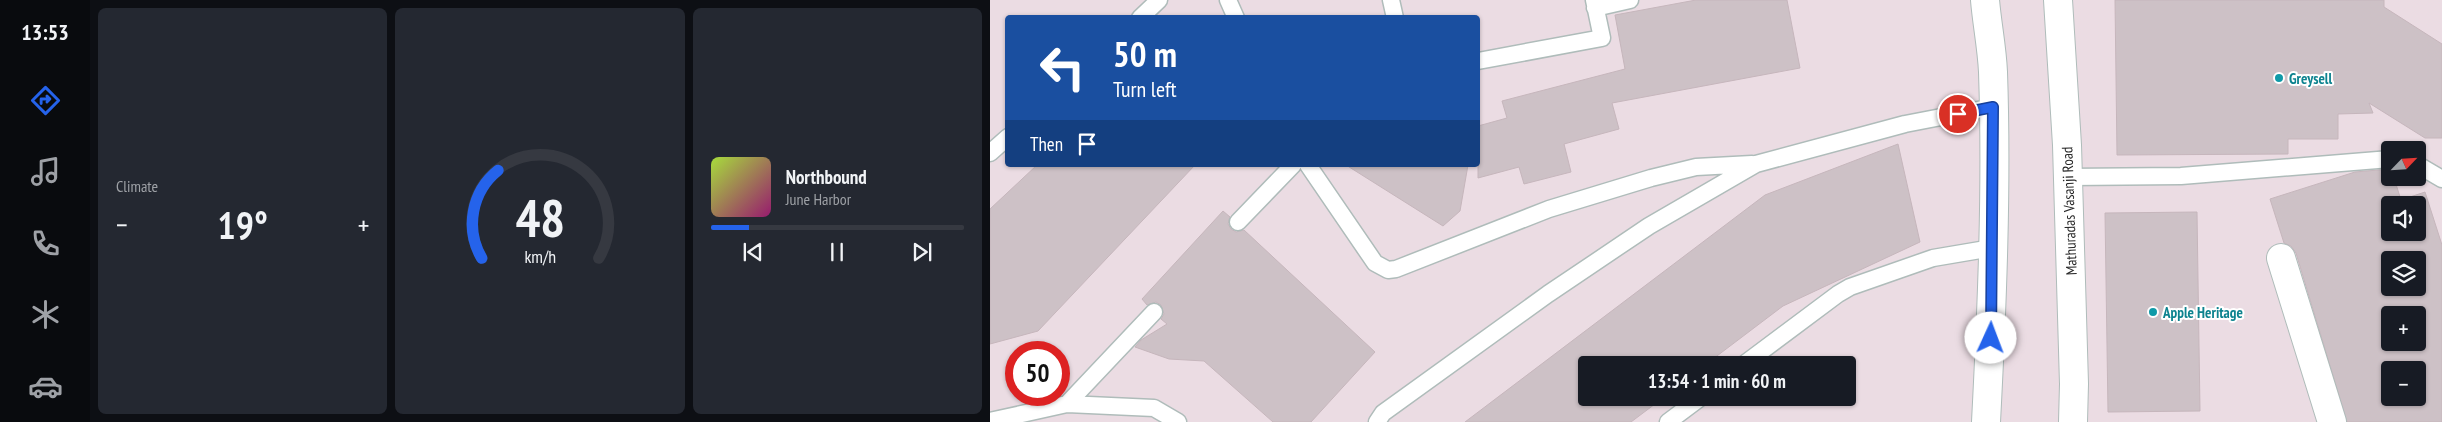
<!DOCTYPE html>
<meta charset="utf-8">
<style>
:root{--surface:#171b24;--page:#242831;--text:#f1f3f6;--muted:#9ea1a6;--line:#363941;--accent:#2563eb}
body{margin:0;font-family:"PT Sans Narrow",sans-serif;background:var(--page);color:var(--text);height:100vh;display:flex;flex-direction:column;font-size:19px;white-space:nowrap}
*{box-sizing:border-box;margin:0}
p{font-size:16px;color:var(--muted)}
.icon{flex:none;width:28px;height:28px;fill:none;stroke:currentColor;stroke-width:2;stroke-linecap:round;stroke-linejoin:round}
.map{position:relative;flex:1;overflow:hidden}
.details{display:flex;flex-direction:column;gap:8px;padding:8px;background:#0d0f14;width:900px}
.details>*{flex:none}
.banner{position:absolute;left:15px;top:15px;width:475px;height:152px;border-radius:5px;box-shadow:0 1px 4px #0004;background:#1a4fa0;color:#fff;overflow:hidden}
.needle{width:32px;rotate:65deg}
.buttons{position:absolute;left:1391px;top:141px;display:grid;gap:10px}
.buttons a{display:grid;place-items:center;width:45px;height:45px;border-radius:5px;background:var(--surface);box-shadow:0 1px 4px #0004;font-size:25px}
.speed{position:absolute;left:15px;top:341px;display:flex;gap:10px;font-size:25px;font-weight:700;text-align:center}
.speed>*{display:grid;place-content:center;width:65px;height:65px;border-radius:50%;background:var(--surface);box-shadow:0 1px 4px #0004;line-height:1}
.speed .limit{border:8px solid #d22;background:#fff;color:#111}
.pin{position:absolute;display:grid;place-items:center;width:42px;height:42px;color:#fff;margin:-21px;border:2px solid #fff;border-radius:50%;box-shadow:0 1px 5px #0007}
.me{position:absolute;width:55px;margin:-28px;rotate:2deg;stroke-linejoin:round;filter:drop-shadow(0 0 4px #0008)}
.turn{display:flex;align-items:center;gap:18px;height:105px;padding:0 25px;font-size:22px}
.turn .icon{width:65px;height:65px;stroke-width:2.5}
.turn b{display:block;font-size:35px;line-height:42px}
.then{display:flex;align-items:center;height:48px;padding:0 25px;background:#0003;gap:10px;font-size:19px}
.big{font-size:38px;font-weight:700;line-height:1.1}
.details .card{flex:1;display:flex;flex-direction:column;justify-content:center;gap:8px;min-width:0;padding:0 18px;border-radius:8px;background:var(--page)}
.details .dial{align-items:center;gap:0}
.dial svg{height:130px;overflow:visible;fill:none;stroke:var(--line);stroke-width:7;stroke-linecap:round;text-anchor:middle}
.dial text{fill:var(--text);stroke:none}
.song{display:flex;align-items:center;gap:15px}
.cover{width:60px;height:60px;border-radius:8px;background:linear-gradient(135deg,hsl(80 70% 55%),hsl(320 70% 35%))}
.played{height:5px;border-radius:2px;background:linear-gradient(90deg,var(--accent) 15%,var(--line) 15%)}
.keys{display:flex;justify-content:space-around;direction:ltr}
.heat{display:flex;justify-content:space-between;align-items:center;font-size:28px;direction:ltr}
.details .tiles{flex:1;display:grid;gap:8px;grid-template-columns:repeat(3,1fr)}
.trip{position:absolute;left:588px;top:356px;width:278px;height:50px;border-radius:5px;background:var(--surface);box-shadow:0 1px 4px #0004;font-weight:700;line-height:50px;text-align:center}
main{display:flex;flex:1;min-height:0}
.menu{display:flex;flex-direction:column;width:90px;justify-content:space-around;align-items:center;background:#090b0e;color:var(--muted)}
.menu .icon{width:35px;height:35px}
.menu .on{color:var(--accent)}
.menu b{font-size:22px;color:var(--text)}
.map>svg:first-child{display:block}
.building{fill:#cdc1c6;stroke:#c6b6bc;fill-rule:evenodd}
.lines{fill:none;stroke-linecap:round;stroke-linejoin:round}
.lane-casing{stroke:#afbcba;stroke-width:19}
.street-casing{stroke:#afbcba;stroke-width:30}
.secondary-casing{stroke:#afbcba;stroke-width:30}
.lane{stroke:#fff;stroke-width:16}
.street{stroke:#fff;stroke-width:28}
.secondary{stroke:#fff;stroke-width:28}
.route-casing{stroke:#184099;stroke-width:12}
.route{stroke:#2563eb;stroke-width:9}
.culture-dot{fill:#0f9aa8;stroke:#fff;stroke-width:2}
.labels{text-anchor:middle;dominant-baseline:central;stroke-width:4;stroke-linejoin:round;paint-order:stroke}
.culture-label{font-size:15px;font-weight:bold;fill:#0d838f;stroke:#fff;text-anchor:start}
.street-label{font-size:15px;fill:#292929;stroke:#fff}
</style>
<main>
<nav class="menu">
<b>13:53</b>
<svg class="icon on" aria-label="directions" viewBox="0 0 24 24"><path d="M12 3l9 9-9 9-9-9zM9 14v-3h6M13 9l2 2-2 2"/></svg>
<svg class="icon" aria-label="music" viewBox="0 0 24 24"><path d="M9 18V5l10-2v13"/><circle cx="6" cy="18" r="3"/><circle cx="16" cy="16" r="3"/></svg>
<svg class="icon" aria-label="phone" viewBox="0 0 24 24"><path d="M5 4h4l2 5-3 2q2 4 5 5l2-3 5 2v4C11 20 4 13 5 4z"/></svg>
<svg class="icon" aria-label="climate" viewBox="0 0 24 24"><path d="M12 3v18M4 7l16 10M4 17L20 7"/></svg>
<svg class="icon" aria-label="car" viewBox="0 0 24 24"><path d="M5 17H2v-5l4-1 3-4h7l3 4 3 1v5h-3M9 17h6M6 11h13"/><circle cx="7" cy="17" r="2"/><circle cx="17" cy="17" r="2"/></svg>
</nav>
<section class="details">
<div class="tiles">
<div class="card"><p>Climate</p>
<div class="heat"><a>−</a><b class="big">19°</b><a>+</a></div>
</div>
<div class="card dial"><svg viewBox="0 0 100 80">
<path d="M14 69A42 42 0 1 1 86 69"/>
<path d="M14 69A42 42 0 0 1 24 15" stroke="#2563eb"/>
<text x="50" y="56" font-size="32" font-weight="700">48</text>
<text x="50" y="72" font-size="11">km/h</text>
</svg></div>
<div class="card">
<div class="song"><i class="cover"></i><div><b>Northbound</b><p>June Harbor</p></div></div>
<div class="played"></div>
<div class="keys"><svg class="icon" aria-label="previous" viewBox="0 0 24 24"><path d="M18 5L8 12l10 7zM5 5v14"/></svg><svg class="icon" aria-label="pause" viewBox="0 0 24 24"><path d="M8 5v14M16 5v14"/></svg><svg class="icon" aria-label="next" viewBox="0 0 24 24"><path d="M6 5l10 7-10 7zM19 5v14"/></svg></div>
</div>
</div>
</section>
<div class="map">
<svg width="1452" height="422" viewBox="0 0 1452 422">
<rect width="100%" height="100%" fill="#ebdce3"/>
<path class="building" d="M706,0H797L810,68L622,103L629,129L574,144L581,172L534,184L529,167L488,178V126L517,118L512,101L635,69L625,15Z
M1125,0H1394V7L1452,44V138H1435L1379,103L1383,113L1348,114V139H1298V154L1127,155Z
M908,144L930,242L793,306L715,365H596V398H673L641,422H475L775,195Z
M47,165H205L48,331L0,344V209Z
M356,165H478L470,211L453,226Z
M1400,169V178H1404L1411,200L1435,192L1452,245V422H1357L1306,253L1301,246L1294,243L1280,199L1365,172ZM1400,205H1428V232H1400ZM1400,260H1428V288H1400ZM1400,315H1428V342H1400ZM1400,370H1428V398H1400Z
M233,211L240,217L238,224L241,229L246,232L254,230L385,352L321,422H283L214,361L179,359L145,347L151,340L177,324L171,319L174,314L171,305L166,302L157,305L152,299Z
M1207,212L1210,411L1118,412L1115,213Z"/>
<g class="lines">
<defs>
<path id="lane" d="M238,0L246,18
M401,0L405,18
M605,8L640,0
M150,18L169,0
M488,61L612,38L604,0
M0,153L18,137
M318,165L385,263L398,270L406,269L559,209L661,178L706,167L762,164
M1428,165L1452,179
M1078,177L1191,176L1400,159
M248,222L303,165
M753,365L848,294L860,287L943,258L1002,248
M77,404L164,312
M0,421L77,404L164,408L188,422
M387,422L393,413L558,294L659,226L766,164L915,124L1003,107
M678,422L710,398"/>
<path id="street" d="M1291,258L1342,422"/>
<path id="secondary" d="M995,0C997,24 1002,48 1003,72C1007,187 1002,307 996,422
M1068,0L1077,145L1084,384L1083,422"/>
</defs>
<use href="#lane" class="lane-casing"/>
<use href="#street" class="street-casing"/>
<use href="#secondary" class="secondary-casing"/>
<use href="#lane" class="lane"/>
<use href="#street" class="street"/>
<use href="#secondary" class="secondary"/>
</g>
<g class="lines">
<defs>
<path id="route" d="M968,114L1003,107L1001,338"/>
</defs>
<use href="#route" class="route-casing"/>
<use href="#route" class="route"/>
</g>
<g class="culture-dot">
<circle cx="1289" cy="78" r="5"/>
<circle cx="1163" cy="312" r="5"/>
</g>
<g class="labels">
<g class="culture-label">
<text x="1299" y="78">Greysell</text>
<text x="1173" y="312">Apple Heritage</text>
</g>
<g class="street-label">
<text transform="translate(1079 211) rotate(-92)">Mathuradas Vasanji Road</text>
</g>
</g>
</svg>
<div class="buttons">
<a><svg class="needle" viewBox="-14 -14 28 28"><path d="M0-13l5 13h-10z" fill="#e53935"/><path d="M0 13l5-13h-10z" fill="#9ea1a6"/></svg></a>
<a><svg class="icon" aria-label="sound" viewBox="0 0 24 24"><path d="M4 9h4l5-4v14l-5-4H4zM17 9q2 3 0 6"/></svg></a>
<a><svg class="icon" aria-label="layers" viewBox="0 0 24 24"><path d="M12 4l9 5-9 5-9-5zM3 14l9 5 9-5"/></svg></a>
<a>+</a>
<a>−</a>
</div>
<div class="speed"><div class="limit">50</div></div>
<div class="pin" style="left:968px;top:114px;background:#d93025"><svg class="icon" aria-label="arrive" viewBox="0 0 24 24"><path d="M6 21V4h12l-3 4 3 4H6"/></svg></div>
<svg class="me" style="left:1001px;top:338px" viewBox="-20 -20 40 40"><circle r="19" fill="#fff"/><path d="M0-13L10 11 0 6-10 11z" fill="#2563eb"/></svg>
<div class="trip">13:54 · 1 min · 60 m</div>
<div class="banner">
<div class="turn"><svg class="icon" aria-label="left" viewBox="0 0 24 24"><path d="M17 20v-9H6M10 6l-5 5 5 5"/></svg><div><b>50 m</b>Turn left</div></div>
<div class="then">Then<svg class="icon" aria-label="arrive" viewBox="0 0 24 24"><path d="M6 21V4h12l-3 4 3 4H6"/></svg></div>
</div>
</div>
</main>
